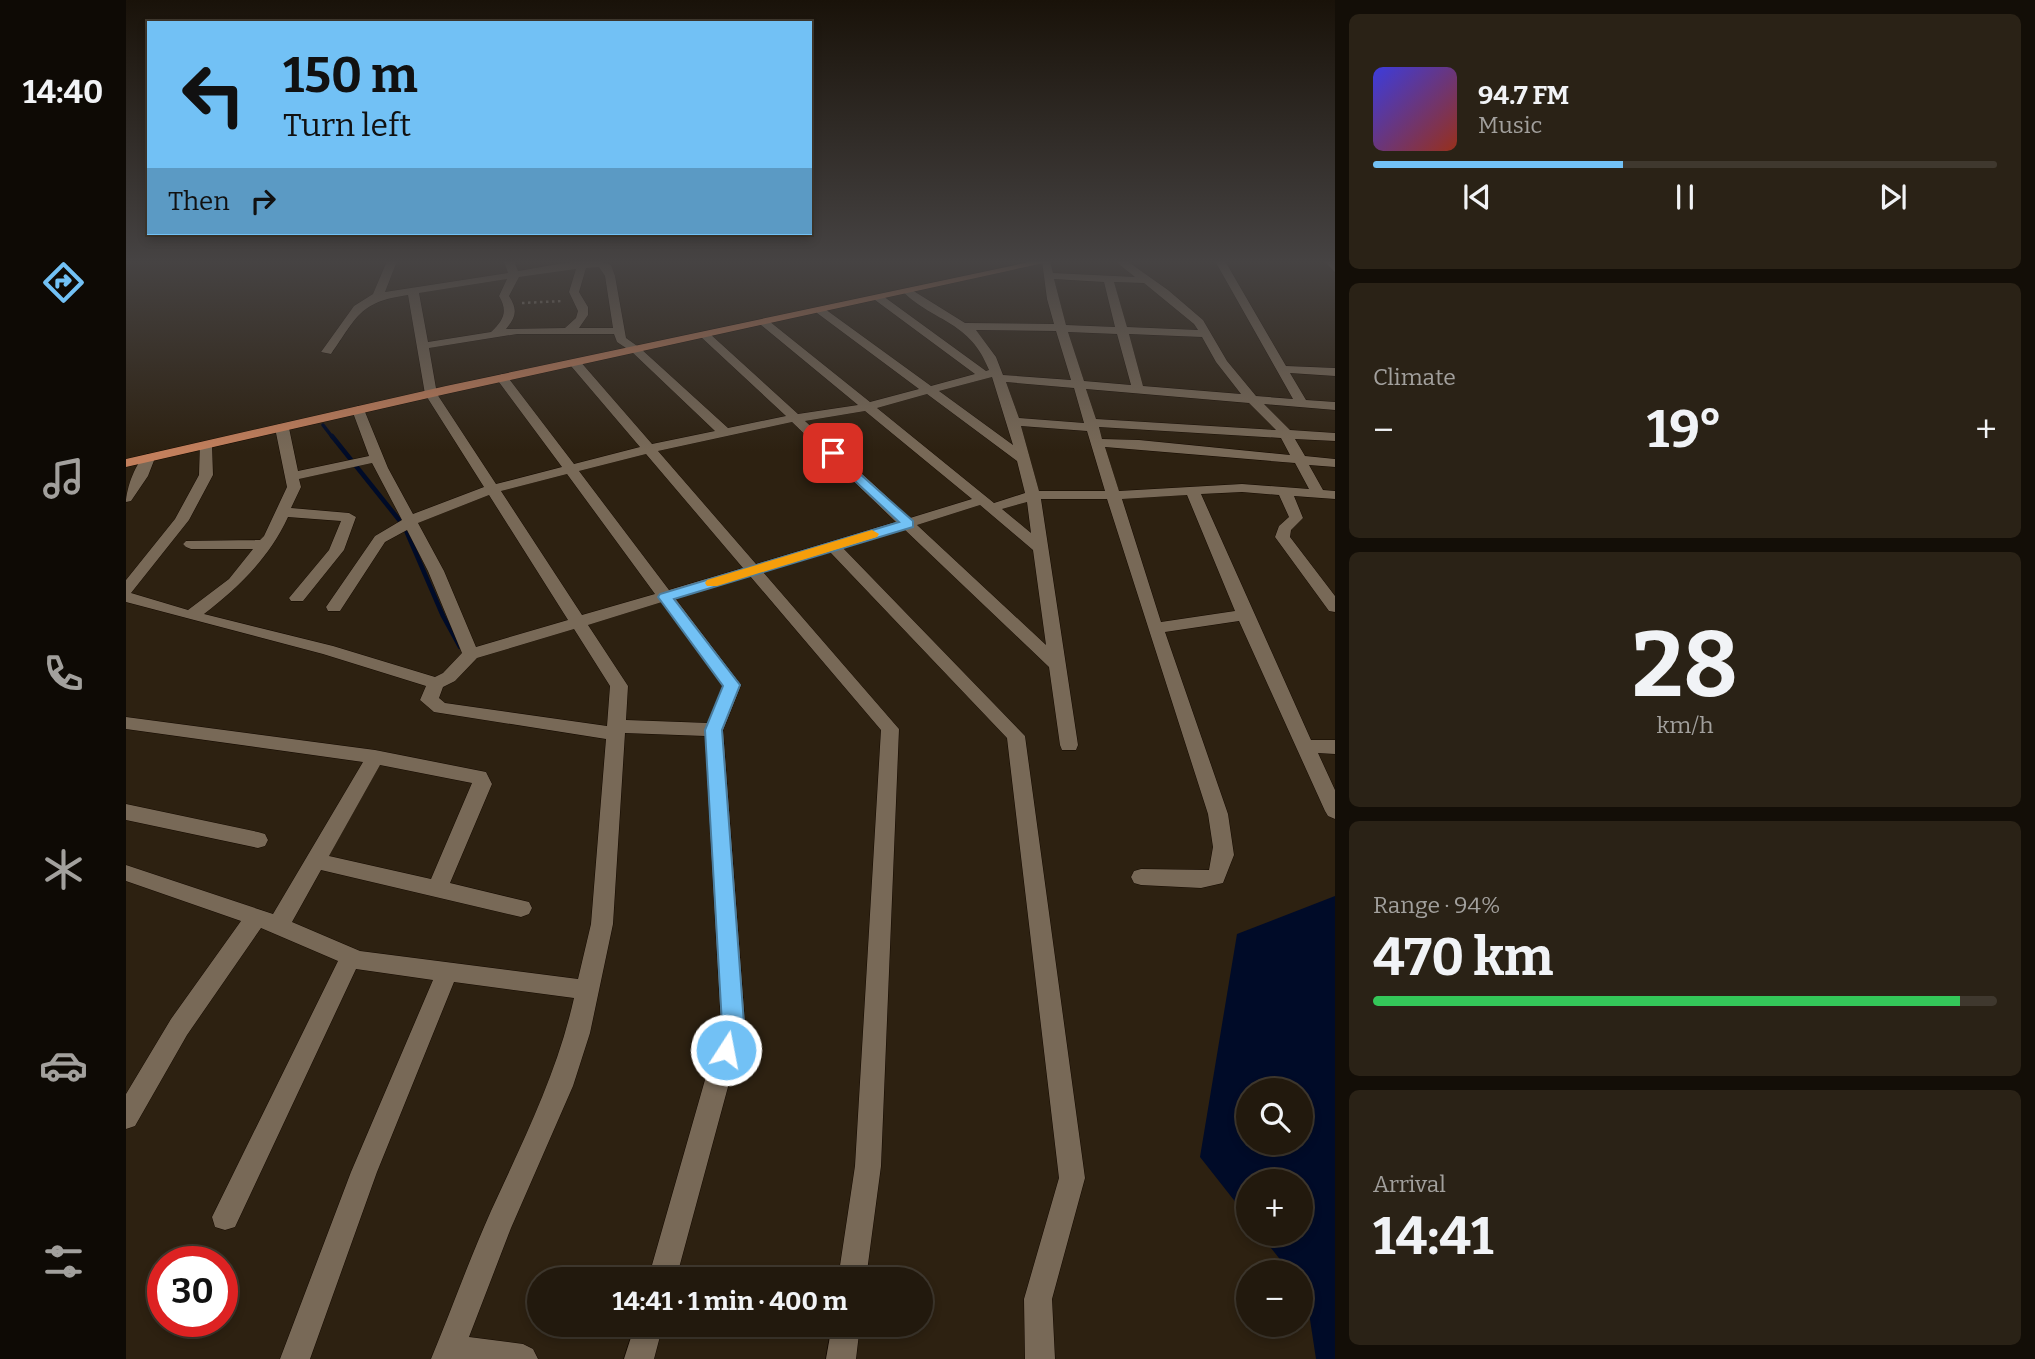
<!DOCTYPE html>
<meta charset="utf-8">
<style>
:root{--surface:#22190d;--page:#2a2216;--text:#f1f3f6;--muted:#a2a09d;--line:#3f382e;--accent:#72c1f5}
body{margin:0;font-family:Bitter,serif;background:var(--page);color:var(--text);height:100vh;display:flex;flex-direction:column;font-size:26px;white-space:nowrap}
*{box-sizing:border-box;margin:0}
p{font-size:23px;color:var(--muted)}
.icon{flex:none;width:38px;height:38px;fill:none;stroke:currentColor;stroke-width:2;stroke-linecap:round;stroke-linejoin:round}
.map{position:relative;flex:1;overflow:hidden}
.side{display:flex;flex-direction:column;gap:14px;padding:14px;background:#130e07;width:700px}
.side>*{flex:none}
.banner{position:absolute;left:21px;top:21px;width:665px;height:214px;border-radius:0px;box-shadow:0 4px 10px #0003,0 0 0 2px var(--line);background:#72c1f5;color:#111;overflow:hidden}
.buttons{position:absolute;left:1110px;top:1078px;display:grid;gap:14px}
.buttons a{display:grid;place-items:center;width:77px;height:77px;border-radius:50%;background:var(--surface);box-shadow:0 4px 10px #0003,0 0 0 2px var(--line);font-size:35px}
.speed{position:absolute;left:21px;top:1246px;display:flex;gap:14px;font-size:35px;font-weight:700;text-align:center}
.speed>*{display:grid;place-content:center;width:91px;height:91px;border-radius:50%;background:var(--surface);box-shadow:0 4px 10px #0003,0 0 0 2px var(--line);line-height:1}
.speed .limit{border:10px solid #d22;background:#fff;color:#111}
.pin{position:absolute;display:grid;place-items:center;width:60px;height:60px;color:#fff;margin:-30px;border-radius:14px;box-shadow:0 4px 10px #0006}
.me{position:absolute;width:77px;margin:-38px;rotate:11deg;stroke-linejoin:round;filter:drop-shadow(0 0 5px #0008)}
.turn{display:flex;align-items:center;gap:24px;height:147px;padding:0 21px;font-size:32px}
.turn .icon{width:91px;height:91px;stroke-width:2.5}
.turn b{display:block;font-size:49px;line-height:60px}
.then{display:flex;align-items:center;height:66px;padding:0 21px;background:#0003;gap:14px;font-size:26px}
.big{font-size:52px;font-weight:700;line-height:1.1}
.side .widget{flex:1;display:flex;flex-direction:column;justify-content:center;gap:10px;min-width:0;padding:0 24px;border-radius:10px;background:var(--page)}
.side .dial{align-items:center;gap:0}
.dial b{font-size:91px;line-height:1}
.song{display:flex;align-items:center;gap:21px}
.cover{width:84px;height:84px;border-radius:10px;background:linear-gradient(135deg,hsl(240 70% 55%),hsl(10 70% 35%))}
.played{height:7px;border-radius:4px;background:linear-gradient(90deg,var(--accent) 40%,var(--line) 40%)}
.keys{display:flex;justify-content:space-around;direction:ltr}
.heat{display:flex;justify-content:space-between;align-items:center;font-size:38px;direction:ltr}
.charge{height:10px;border-radius:5px;background:linear-gradient(90deg,#34c759 94%,var(--line) 0)}
.trip{position:absolute;left:401px;top:1267px;width:406px;height:70px;border-radius:35px;background:var(--surface);box-shadow:0 4px 10px #0003,0 0 0 2px var(--line);font-weight:700;line-height:70px;text-align:center}
main{display:flex;flex:1;min-height:0}
.tabs{display:flex;flex-direction:column;width:126px;justify-content:space-around;align-items:center;background:#0e0a05;color:var(--muted)}
.tabs .icon{width:49px;height:49px}
.tabs .on{color:var(--accent)}
.tabs b{font-size:32px;color:var(--text)}
.map>svg:first-child{display:block}
.water{fill:#000b28;fill-rule:evenodd}
.lines{fill:none;stroke-linecap:round;stroke-linejoin:round}
.stream-far1{stroke:#000b28;stroke-width:3.5}
.stream{stroke:#000b28;stroke-width:4.5}
.minor-casing{stroke:#150a00;stroke-width:1}
.major-casing{stroke:#150a00;stroke-width:1}
.path{stroke:#8f8578;stroke-width:2.5;stroke-dasharray:2.5 3.5;stroke-linecap:butt}
.minor{fill:#786957;fill-rule:evenodd}
.major{fill:#c27f5c;fill-rule:evenodd}
.route{fill:#72c1f5;stroke:#4a7d9f;stroke-width:2}
.slow{fill:#f59e0b}
</style>
<main>
<nav class="tabs">
<b>14:40</b>
<svg class="icon on" aria-label="directions" viewBox="0 0 24 24"><path d="M12 3l9 9-9 9-9-9zM9 14v-3h6M13 9l2 2-2 2"/></svg>
<svg class="icon" aria-label="music" viewBox="0 0 24 24"><path d="M9 18V5l10-2v13"/><circle cx="6" cy="18" r="3"/><circle cx="16" cy="16" r="3"/></svg>
<svg class="icon" aria-label="phone" viewBox="0 0 24 24"><path d="M5 4h4l2 5-3 2q2 4 5 5l2-3 5 2v4C11 20 4 13 5 4z"/></svg>
<svg class="icon" aria-label="climate" viewBox="0 0 24 24"><path d="M12 3v18M4 7l16 10M4 17L20 7"/></svg>
<svg class="icon" aria-label="car" viewBox="0 0 24 24"><path d="M5 17H2v-5l4-1 3-4h7l3 4 3 1v5h-3M9 17h6M6 11h13"/><circle cx="7" cy="17" r="2"/><circle cx="17" cy="17" r="2"/></svg>
<svg class="icon" aria-label="filters" viewBox="0 0 24 24"><path d="M4 7h16M4 17h16"/><circle cx="9" cy="7" r="2"/><circle cx="15" cy="17" r="2"/></svg>
</nav>
<div class="map">
<svg width="1209" height="1359" viewBox="0 0 1209 1359">
<rect width="100%" height="100%" fill="#2d2111"/>
<path class="water" d="M1209,896V1359H1190L1180,1293L1174,1285V1272H1164L1134,1234H1174V1181H1122V1218L1074,1157L1111,934ZM1122,1090H1174V1143H1122Z"/>
<g class="lines">
<path class="stream-far1" d="M197,425L207,438"/>
<path class="stream" d="M206,436L274,521
M279,528L317,616L334,647"/>
<defs>
<path id="minor" d="M261,261H271L259,292L382,273L378,261H388L392,271C415,268 464,255 485,265L489,276L500,338L514,348L602,428L660,416L575,337V333H583L672,414L732,405L635,325V321H643L744,402L793,389L691,313V309H699L805,386L849,374L749,300V296H757L860,371L863,370C844,321 810,323 777,292L786,290L839,323L928,324L921,299L916,261H924L927,273L1009,277L989,261H1001L1042,290L1077,320L1101,361L1130,396L1167,399L1089,261H1099L1160,366L1209,368V376L1164,373L1180,400L1209,402V410L1138,404L1164,430L1209,433V441L1169,439L1179,456L1209,459V467L1183,465L1197,490L1209,491V499L1168,496L1177,518L1165,530L1164,537L1209,596V612L1203,611L1149,537L1153,526L1163,517L1153,495L1116,492L1075,494L1185,740H1209V754L1192,753L1209,790V819L1202,816L1199,811L1113,621L1039,632L1102,814L1108,855L1097,883L1075,888L1015,885L1008,883L1005,877L1008,871L1015,869L1083,870L1087,847L1082,814L981,499H915L952,745L950,750H936L934,745L923,667L778,529L717,548L899,736L959,1178L926,1299L929,1359H899L898,1299L933,1178L881,738L704,552L637,572L773,729L755,1166L740,1279H712L729,1166L755,730L624,576L549,598L615,685L597,730L619,1024L550,1279H522L595,1024L579,736L499,733L487,924L464,1033L447,1086L385,1228L343,1337L397,1344L407,1349L412,1359H305C325,1311 343,1260 365,1211C397,1141 431,1074 448,998L328,982L251,1172L184,1359H154L225,1172L307,980L230,969L109,1227L99,1230L89,1227L86,1217L212,961L135,928L61,1035L9,1126L0,1129V1094L45,1019L115,921L0,881V865L147,914L237,762L0,729V717L249,750L360,772L366,784L324,883L403,902L406,908L403,914L395,917L195,870L166,922L234,951L452,979L465,924L480,739L308,712L294,700L300,686L197,654L0,602V580L49,519L73,475L74,442H84L86,445L87,475L63,520L5,593L62,610L103,579L127,549H65L60,547L57,544L60,541L134,540L138,536L161,487L149,428L151,425L156,424L163,428L172,471L243,456L226,410L232,406L237,407L262,468L287,514L358,487L299,394L282,295C233,302 232,316 205,354L195,352L228,306L247,294ZM473,267L479,276L487,328H453L462,315V307L453,292L460,268ZM450,269L443,292L452,311L450,318L439,328L380,329C390,317 392,310 383,296L393,277ZM381,279L373,296C382,311 378,320 365,332L302,342L293,293ZM928,279L978,282L989,327L940,325ZM988,282L1018,283L1068,324L1072,330L1001,327ZM850,330L930,331L945,380L877,375L870,357ZM942,332L991,334L1005,385L958,381ZM391,334H488L491,342L506,352L589,431L526,444L453,360L449,359L443,363L445,366L514,447L448,464L380,375L376,374L370,378L436,467L370,484L311,394L303,348ZM1003,334L1076,337L1090,362L1115,394L1017,386ZM866,377L887,445L813,391ZM880,382L948,388L958,423L893,418ZM960,389L1123,403L1150,430L970,419ZM801,394L891,461L899,493L868,503L751,408ZM739,411L846,499L784,518L679,421ZM666,422L770,522L630,564L532,451ZM895,426L961,431L979,491H913ZM973,427L1155,438L1164,455L1013,440L976,439ZM979,447L1169,463L1183,489L1116,484L993,491ZM520,454L617,568L543,590L453,471ZM246,463L276,520L249,536L200,607L202,611H214L259,542L281,530L302,571L336,653L317,673L309,677L207,646L78,614C113,587 143,558 162,517L215,521L203,550L163,598L165,601H177L218,550L230,517L223,513L165,508L175,487L173,479ZM441,474L529,594L456,615L375,491ZM363,495L442,620L350,647L318,571L292,523ZM1061,495L1109,611L1035,622L996,499ZM901,502L905,533L876,509ZM854,505L907,550L920,645L791,525ZM536,602L597,685L582,723L500,720L502,686L462,625ZM448,629L484,686L481,726L319,703L313,698L317,687L329,681L351,658ZM254,765L346,783L305,879L203,856Z
M1198,261H1208L1209,272Z
M22,454L29,458L22,476L5,501L0,502C0,490 10,459 22,454Z
M0,804L132,832L139,834L142,840L139,846L132,848L0,820Z
M509,1325H537L528,1359H498Z
M706,1325H734L730,1359H700Z"/>
<path id="major" d="M908,261H927L320,394L0,467V459L320,386Z"/>
</defs>
<use href="#minor" class="minor-casing"/>
<use href="#major" class="major-casing"/>
<path class="path" d="M396,303L437,301"/>
<use href="#minor" class="minor"/>
<use href="#major" class="major"/>
</g>
<linearGradient id="sky" x2="0" y2="1"><stop stop-color="#191209"/><stop offset="0.58" stop-color="#464343"/><stop offset="1" stop-color="#464343" stop-opacity="0"/></linearGradient>
<rect width="1209" height="451" fill="url(#sky)"/>
<path class="route" d="M707,450L787,521V527L548,599L614,685L596,730L618,1024L608,1057L600,1060L592,1057L589,1050L596,1024L579,730L597,686L532,597L534,594L773,522L702,456L701,453Z"/>
<path class="slow" d="M746,530L753,534L751,537L591,586H581L579,583L581,580Z"/>
</svg>
<div class="buttons">
<a><svg class="icon" aria-label="search" viewBox="0 0 24 24"><circle cx="10" cy="10" r="6"/><path d="M15 15l6 6"/></svg></a>
<a>+</a>
<a>−</a>
</div>
<div class="speed"><div class="limit">30</div></div>
<div class="pin" style="left:707px;top:453px;background:#d93025"><svg class="icon" aria-label="arrive" viewBox="0 0 24 24"><path d="M6 21V4h12l-3 4 3 4H6"/></svg></div>
<svg class="me" style="left:600px;top:1050px" viewBox="-20 -20 40 40"><circle r="17" fill="#72c1f5" stroke="#fff" stroke-width="3"/><path d="M0-11L8 9 0 5-8 9z" fill="#fff"/></svg>
<div class="trip">14:41 · 1 min · 400 m</div>
<div class="banner">
<div class="turn"><svg class="icon" aria-label="left" viewBox="0 0 24 24"><path d="M17 20v-9H6M10 6l-5 5 5 5"/></svg><div><b>150 m</b>Turn left</div></div>
<div class="then">Then<svg class="icon" aria-label="right" viewBox="0 0 24 24"><path d="M7 20v-9h11M14 6l5 5-5 5"/></svg></div>
</div>
</div>
<section class="side">
<div class="widget">
<div class="song"><i class="cover"></i><div><b>94.7 FM</b><p>Music</p></div></div>
<div class="played"></div>
<div class="keys"><svg class="icon" aria-label="previous" viewBox="0 0 24 24"><path d="M18 5L8 12l10 7zM5 5v14"/></svg><svg class="icon" aria-label="pause" viewBox="0 0 24 24"><path d="M8 5v14M16 5v14"/></svg><svg class="icon" aria-label="next" viewBox="0 0 24 24"><path d="M6 5l10 7-10 7zM19 5v14"/></svg></div>
</div>
<div class="widget"><p>Climate</p>
<div class="heat"><a>−</a><b class="big">19°</b><a>+</a></div>
</div>
<div class="widget dial"><b>28</b><p>km/h</p></div>
<div class="widget"><p>Range · 94%</p><b class="big">470 km</b><div class="charge"></div></div>
<div class="widget"><p>Arrival</p><b class="big">14:41</b></div>
</section>
</main>
